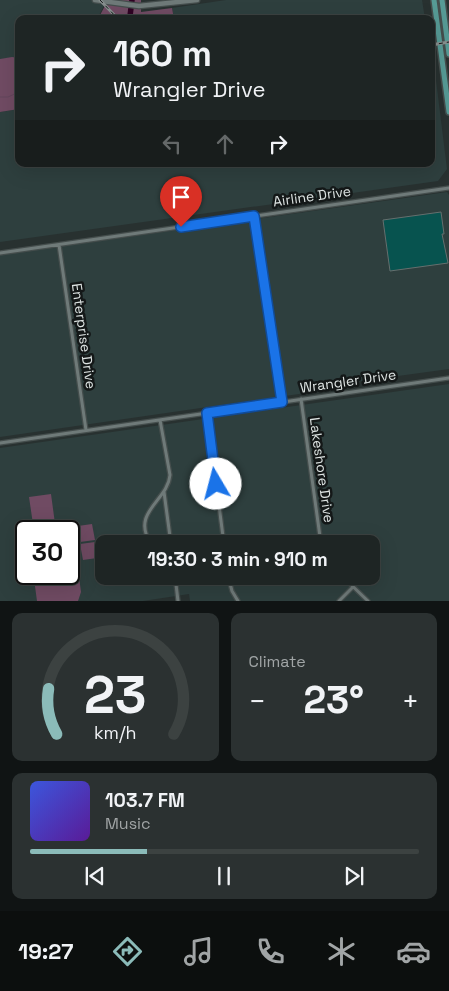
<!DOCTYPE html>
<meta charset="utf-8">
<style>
:root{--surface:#1e2524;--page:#2b3131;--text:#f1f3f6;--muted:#a1a5a6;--line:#3c4241;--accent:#8bbbb9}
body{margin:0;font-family:"Space Grotesk",sans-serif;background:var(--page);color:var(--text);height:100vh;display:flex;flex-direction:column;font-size:19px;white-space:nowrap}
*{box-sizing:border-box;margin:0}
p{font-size:16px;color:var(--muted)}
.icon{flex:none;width:28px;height:28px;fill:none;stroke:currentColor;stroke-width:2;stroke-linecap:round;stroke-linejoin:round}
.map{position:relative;height:601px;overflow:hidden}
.panel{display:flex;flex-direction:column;gap:12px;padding:12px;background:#101414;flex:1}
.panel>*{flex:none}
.guide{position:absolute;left:15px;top:15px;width:420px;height:152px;border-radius:10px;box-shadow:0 5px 20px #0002,0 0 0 1px var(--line);background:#1e2524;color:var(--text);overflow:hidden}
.speed{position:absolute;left:15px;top:520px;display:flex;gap:10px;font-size:25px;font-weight:700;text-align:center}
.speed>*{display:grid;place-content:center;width:65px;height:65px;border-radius:50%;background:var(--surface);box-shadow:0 5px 20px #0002,0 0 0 1px var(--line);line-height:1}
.speed .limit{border:2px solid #111;border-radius:8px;background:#fff;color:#111}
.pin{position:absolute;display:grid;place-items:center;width:42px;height:42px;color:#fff;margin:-51px -21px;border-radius:50% 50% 50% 0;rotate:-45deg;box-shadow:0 0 5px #0007}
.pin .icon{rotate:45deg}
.me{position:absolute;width:55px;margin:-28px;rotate:352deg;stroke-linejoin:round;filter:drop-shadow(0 0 4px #0008)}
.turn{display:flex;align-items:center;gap:18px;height:105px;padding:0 15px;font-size:22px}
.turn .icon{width:65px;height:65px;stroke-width:2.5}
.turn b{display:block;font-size:35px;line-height:42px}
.lanes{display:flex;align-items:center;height:48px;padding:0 15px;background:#0003;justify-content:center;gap:25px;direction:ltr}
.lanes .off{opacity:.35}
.big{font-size:38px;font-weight:700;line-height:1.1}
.panel .card{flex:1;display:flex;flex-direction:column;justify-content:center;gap:8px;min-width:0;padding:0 18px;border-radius:10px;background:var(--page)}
.panel .dial{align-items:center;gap:0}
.dial svg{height:130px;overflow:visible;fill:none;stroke:var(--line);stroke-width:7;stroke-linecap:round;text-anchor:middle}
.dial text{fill:var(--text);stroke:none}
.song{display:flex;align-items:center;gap:15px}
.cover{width:60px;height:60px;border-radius:8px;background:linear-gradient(135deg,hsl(230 70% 55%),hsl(270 70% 35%))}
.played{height:5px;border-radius:2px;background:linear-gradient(90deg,var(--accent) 30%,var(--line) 30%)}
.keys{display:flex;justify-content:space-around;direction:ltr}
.heat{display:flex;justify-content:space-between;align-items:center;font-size:28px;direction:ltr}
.panel .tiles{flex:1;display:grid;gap:12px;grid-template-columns:1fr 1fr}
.card:last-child{grid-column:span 2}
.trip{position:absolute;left:95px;top:535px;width:285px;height:50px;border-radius:10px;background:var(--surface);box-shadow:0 5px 20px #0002,0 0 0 1px var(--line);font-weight:700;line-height:50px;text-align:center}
.menu{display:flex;height:80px;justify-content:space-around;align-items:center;background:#0c0f0e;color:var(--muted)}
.menu .icon{width:35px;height:35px}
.menu .current{color:var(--accent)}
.menu b{font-size:22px;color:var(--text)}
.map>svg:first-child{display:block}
.built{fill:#2e3f3e;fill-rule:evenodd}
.green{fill:#704b63}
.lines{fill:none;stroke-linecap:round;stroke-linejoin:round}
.stream{stroke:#63465c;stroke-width:1}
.river{stroke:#2f0223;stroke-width:5.5}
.building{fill:#07534f;stroke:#656f6e}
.street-casing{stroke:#454e4d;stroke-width:5.5}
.secondary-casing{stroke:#454e4d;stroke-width:7}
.primary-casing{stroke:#454e4d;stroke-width:8}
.street{stroke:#6f7a79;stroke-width:3}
.secondary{stroke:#6f7a79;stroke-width:4.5}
.primary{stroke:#569a95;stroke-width:5}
.rail-casing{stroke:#878f8e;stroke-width:3}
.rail{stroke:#141818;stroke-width:1;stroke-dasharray:4;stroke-linecap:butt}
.route-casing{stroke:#114b97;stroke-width:12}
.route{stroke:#1a73e8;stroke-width:9}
.labels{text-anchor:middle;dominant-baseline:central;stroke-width:5;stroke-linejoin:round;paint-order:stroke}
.street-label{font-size:14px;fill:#dde3e2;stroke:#141818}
</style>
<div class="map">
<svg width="449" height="601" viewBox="0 0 449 601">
<rect width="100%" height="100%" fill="#283130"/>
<path class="built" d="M0,0H107L97,19H19V58L0,59Z
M226,0H422L425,19H174L172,8Z
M432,48L447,169L438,181L0,242V112L19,109V164H431Z
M447,192L449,195V369L354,382V386L0,437V255Z
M449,384V601H190L189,594L143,601H0V448ZM26,531H69V574H26ZM104,544H371V576H104Z"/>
<path class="green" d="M108,0H141V12L172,8L174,19H98Z
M12,57L19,58V109L0,112V59Z
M51,494L56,531H34L29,497Z
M92,524L95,540L80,542L78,526Z
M95,542L97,558L83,560L80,544Z
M78,569L81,592L78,601H37L34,579L36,575L69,574V570Z"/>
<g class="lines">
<path class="stream" d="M129,19L130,16
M0,97H8L19,92"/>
<path class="river" d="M130,16L132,0"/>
</g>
<path class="building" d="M441,212L444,234H442L448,263L390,271L383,220Z"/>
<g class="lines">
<defs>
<path id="street" d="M254,216L282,402
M59,245L86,430
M0,253L449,188
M301,399L321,544
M207,413L224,544
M0,443L449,378
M164,492L171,544
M151,544C130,512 168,501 170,475L160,420
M175,576L178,601
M228,576L232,591L238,601
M342,576L368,601
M339,601L353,587"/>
<path id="secondary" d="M95,0L139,6L197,0"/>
<path id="primary" d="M434,0L449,112
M442,0L449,54"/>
</defs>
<use href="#street" class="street-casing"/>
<use href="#secondary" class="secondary-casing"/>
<use href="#primary" class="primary-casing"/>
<use href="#street" class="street"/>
<use href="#secondary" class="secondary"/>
<use href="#primary" class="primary"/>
<defs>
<path id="rail" d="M100,0L118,19
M431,45L449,42"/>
</defs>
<use href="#rail" class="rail-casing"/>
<use href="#rail" class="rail"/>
</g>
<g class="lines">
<defs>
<path id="route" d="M181,227L254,216L282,402L207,413L216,484"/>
</defs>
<use href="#route" class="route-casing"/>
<use href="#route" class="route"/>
</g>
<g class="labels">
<g class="street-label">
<text transform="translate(312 196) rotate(-8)">Airline Drive</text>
<text transform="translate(84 336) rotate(82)">Enterprise Drive</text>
<text transform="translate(348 381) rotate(-8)">Wrangler Drive</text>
<text transform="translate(322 470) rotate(82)">Lakeshore Drive</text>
</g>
</g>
</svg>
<div class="speed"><div class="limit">30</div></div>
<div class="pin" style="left:181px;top:227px;background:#d93025"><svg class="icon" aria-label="arrive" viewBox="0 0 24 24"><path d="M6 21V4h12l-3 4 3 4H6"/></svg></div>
<svg class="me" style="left:216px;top:484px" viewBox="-20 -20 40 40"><circle r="19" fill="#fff"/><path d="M0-13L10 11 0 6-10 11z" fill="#1a73e8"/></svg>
<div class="trip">19:30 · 3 min · 910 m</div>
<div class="guide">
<div class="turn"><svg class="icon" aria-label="right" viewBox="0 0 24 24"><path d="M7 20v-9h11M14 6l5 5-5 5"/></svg><div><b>160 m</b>Wrangler Drive</div></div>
<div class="lanes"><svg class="icon off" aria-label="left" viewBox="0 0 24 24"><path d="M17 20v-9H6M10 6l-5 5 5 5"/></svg><svg class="icon off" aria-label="ahead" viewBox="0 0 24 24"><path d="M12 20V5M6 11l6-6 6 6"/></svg><svg class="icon" aria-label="right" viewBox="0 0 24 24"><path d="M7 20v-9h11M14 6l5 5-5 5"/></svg></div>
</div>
</div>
<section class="panel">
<div class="tiles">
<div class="card dial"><svg viewBox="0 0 100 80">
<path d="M14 69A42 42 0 1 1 86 69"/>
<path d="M14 69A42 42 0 0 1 9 41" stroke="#8bbbb9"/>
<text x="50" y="56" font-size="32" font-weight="700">23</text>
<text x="50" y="72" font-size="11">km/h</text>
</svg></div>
<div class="card"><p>Climate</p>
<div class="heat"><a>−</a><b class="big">23°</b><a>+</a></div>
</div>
<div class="card">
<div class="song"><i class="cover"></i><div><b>103.7 FM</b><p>Music</p></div></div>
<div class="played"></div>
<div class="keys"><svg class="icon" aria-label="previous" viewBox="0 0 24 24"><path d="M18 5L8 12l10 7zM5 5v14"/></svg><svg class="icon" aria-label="pause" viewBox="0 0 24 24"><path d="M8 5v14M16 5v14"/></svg><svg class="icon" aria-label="next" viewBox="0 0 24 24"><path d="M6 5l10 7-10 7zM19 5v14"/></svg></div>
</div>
</div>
</section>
<nav class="menu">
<b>19:27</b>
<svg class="icon current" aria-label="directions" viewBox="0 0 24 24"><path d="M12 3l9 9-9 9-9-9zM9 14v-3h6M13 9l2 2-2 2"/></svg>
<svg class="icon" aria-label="music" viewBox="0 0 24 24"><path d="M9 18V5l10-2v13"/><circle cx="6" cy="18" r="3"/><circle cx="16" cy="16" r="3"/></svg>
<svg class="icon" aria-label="phone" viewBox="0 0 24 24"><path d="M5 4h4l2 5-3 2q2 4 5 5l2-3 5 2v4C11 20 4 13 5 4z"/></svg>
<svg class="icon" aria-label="climate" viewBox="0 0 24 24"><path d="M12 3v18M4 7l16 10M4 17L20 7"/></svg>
<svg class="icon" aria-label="car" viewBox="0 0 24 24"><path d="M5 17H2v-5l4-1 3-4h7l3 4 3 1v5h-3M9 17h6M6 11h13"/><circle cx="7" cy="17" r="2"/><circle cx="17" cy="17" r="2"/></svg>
</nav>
